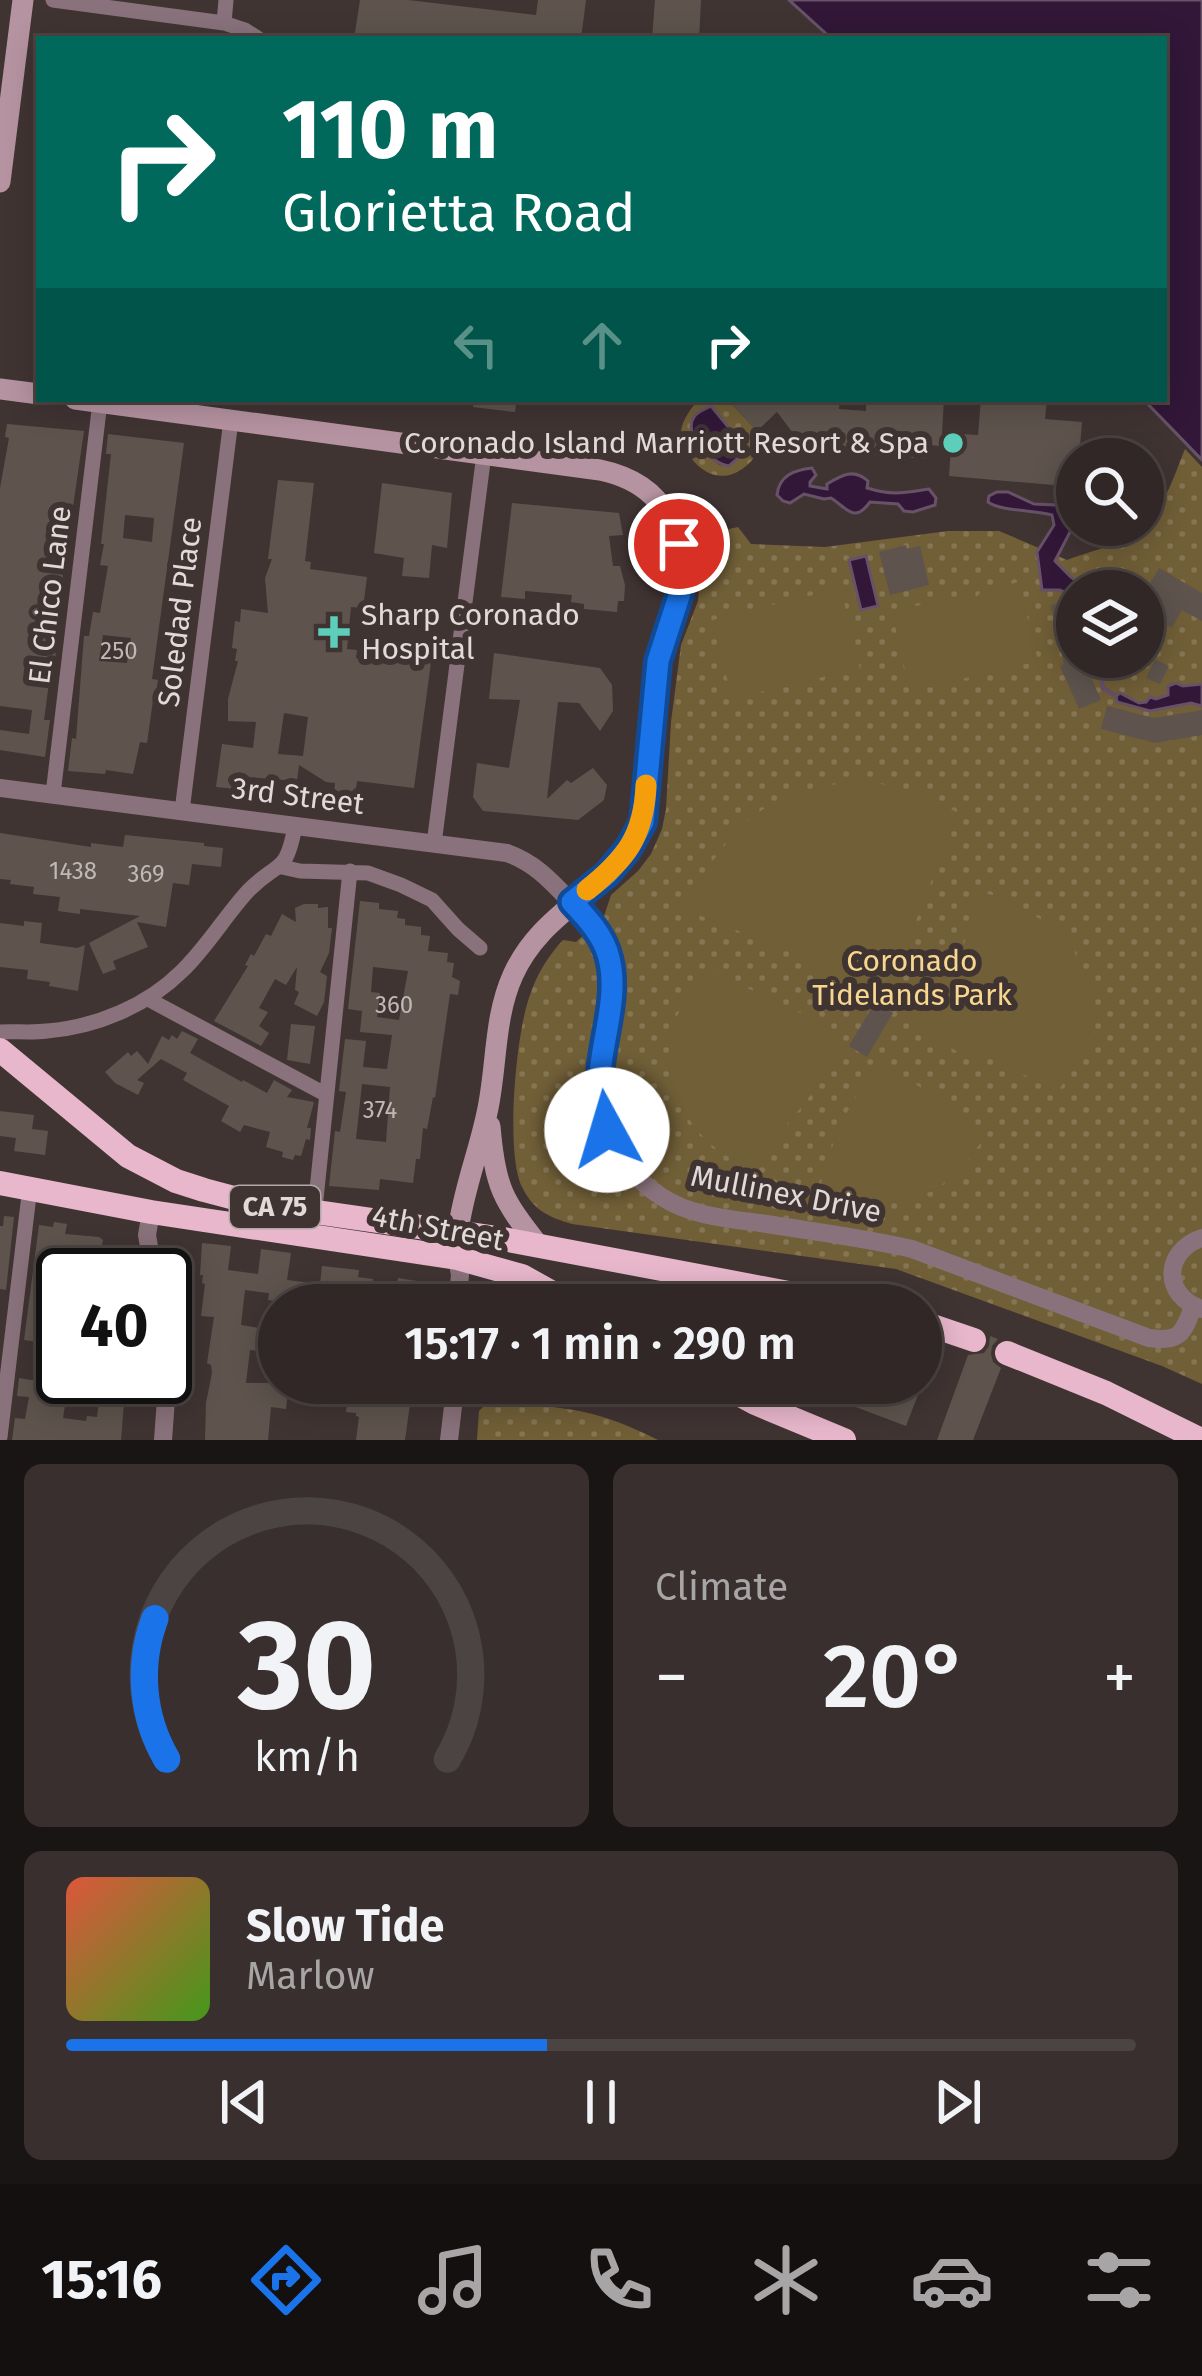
<!DOCTYPE html>
<meta charset="utf-8">
<style>
:root{--surface:#302726;--page:#382f2e;--text:#f1f3f6;--muted:#a8a5a7;--line:#4b4443;--accent:#1a73e8}
body{margin:0;font-family:"Fira Sans",sans-serif;background:var(--page);color:var(--text);height:100vh;display:flex;flex-direction:column;font-size:45px;white-space:nowrap}
*{box-sizing:border-box;margin:0}
p{font-size:39px;color:var(--muted)}
.icon{flex:none;width:66px;height:66px;fill:none;stroke:currentColor;stroke-width:2;stroke-linecap:round;stroke-linejoin:round}
.map{position:relative;height:1440px;overflow:hidden}
.panel{display:flex;flex-direction:column;gap:24px;padding:24px;background:#1a1515;flex:1}
.panel>*{flex:none}
.hud{position:absolute;left:36px;top:36px;width:1131px;height:366px;border-radius:0px;box-shadow:0 6px 30px #0003,0 0 0 3px var(--line);background:#00695c;color:#fff;overflow:hidden}
.controls{position:absolute;left:1056px;top:438px;display:grid;gap:24px}
.controls a{display:grid;place-items:center;width:108px;height:108px;border-radius:50%;background:var(--surface);box-shadow:0 6px 30px #0003,0 0 0 3px var(--line);font-size:60px}
.speed{position:absolute;left:36px;top:1248px;display:flex;gap:24px;font-size:60px;font-weight:700;text-align:center}
.speed>*{display:grid;place-content:center;width:156px;height:156px;border-radius:50%;background:var(--surface);box-shadow:0 6px 30px #0003,0 0 0 3px var(--line);line-height:1}
.speed .limit{border:6px solid #111;border-radius:18px;background:#fff;color:#111}
.pin{position:absolute;display:grid;place-items:center;width:102px;height:102px;color:#fff;margin:-51px;border:6px solid #fff;border-radius:50%;box-shadow:0 3px 12px #0007}
.me{position:absolute;width:132px;margin:-66px;rotate:354deg;stroke-linejoin:round;filter:drop-shadow(0 0 9px #0008)}
.turn{display:flex;align-items:center;gap:42px;height:252px;padding:0 48px;font-size:54px}
.turn .icon{width:156px;height:156px;stroke-width:2.5}
.turn b{display:block;font-size:84px;line-height:102px}
.lanes{display:flex;align-items:center;height:114px;padding:0 48px;background:#0003;justify-content:center;gap:60px;direction:ltr}
.lanes .off{opacity:.35}
.big{font-size:90px;font-weight:600;line-height:1.1}
.panel .tile{flex:1;display:flex;flex-direction:column;justify-content:center;gap:18px;min-width:0;padding:0 42px;border-radius:18px;background:var(--page)}
.panel .dial{align-items:center;gap:0}
.dial svg{height:312px;overflow:visible;fill:none;stroke:var(--line);stroke-width:7;stroke-linecap:round;text-anchor:middle}
.dial text{fill:var(--text);stroke:none}
.song{display:flex;align-items:center;gap:36px}
.cover{width:144px;height:144px;border-radius:18px;background:linear-gradient(135deg,hsl(10 70% 55%),hsl(100 70% 35%))}
.played{height:12px;border-radius:6px;background:linear-gradient(90deg,var(--accent) 45%,var(--line) 45%)}
.keys{display:flex;justify-content:space-around;direction:ltr}
.heat{display:flex;justify-content:space-between;align-items:center;font-size:66px;direction:ltr}
.panel .tiles{flex:1;display:grid;gap:24px;grid-template-columns:1fr 1fr}
.tile:last-child{grid-column:span 2}
.trip{position:absolute;left:258px;top:1284px;width:684px;height:120px;border-radius:60px;background:var(--surface);box-shadow:0 6px 30px #0003,0 0 0 3px var(--line);font-weight:600;line-height:120px;text-align:center}
.tabs{display:flex;height:192px;justify-content:space-around;align-items:center;background:#13100f;color:var(--muted)}
.tabs .icon{width:84px;height:84px}
.tabs .selected{color:var(--accent)}
.tabs b{font-size:54px;color:var(--text)}
.map>svg:first-child{display:block}
.grass{fill:url(#grass-dots);fill-rule:evenodd}
.garden{fill:#715f37}
.water{fill:#321738;stroke:#675268;stroke-width:3}
.lines{fill:none;stroke-linecap:round;stroke-linejoin:round}
.stream{stroke:#675268;stroke-width:4.5}
.building{fill:#5e544d;fill-rule:evenodd}
.minor{stroke:#89727b;stroke-width:15}
.tertiary{stroke:#89727b;stroke-width:18}
.secondary{stroke:#b693a1;stroke-width:21}
.trunk{stroke:#e8b7cc;stroke-width:24}
.route-casing{stroke:#114b97;stroke-width:30}
.route{stroke:#1a73e8;stroke-width:21}
.slow{stroke:#f59e0b;stroke-width:21}
.poi-dot{fill:#5dceb9;stroke:#403433;stroke-width:4.5}
.labels{text-anchor:middle;dominant-baseline:central;stroke-width:12;stroke-linejoin:round;paint-order:stroke}
.number-label{font-size:24px;fill:#c1b8b6}
.shield{fill:#403433;stroke:#b1a8a7;stroke-width:3}
.shield-label{font-size:27px;font-weight:bold;fill:#e2dad9}
.poi-label{font-size:30px;fill:#e2dad9;stroke:#403433;text-anchor:end}
.street-label{font-size:30px;fill:#e2dad9;stroke:#403433}
.park-label{font-size:30px;fill:#f7d68e;stroke:#403433}
</style>
<div class="map">
<svg width="1202" height="1440" viewBox="0 0 1202 1440">
<defs>
<pattern id="grass-dots" width="8" height="8" patternUnits="userSpaceOnUse" patternTransform="scale(3)"><rect width="8" height="8" fill="#715f37"/><path d="M2 2h.1M6 6h.1" fill="none" stroke="#857553" stroke-width="1.8" stroke-linecap="round"/></pattern>
</defs>
<rect width="100%" height="100%" fill="#403433"/>
<path class="grass" d="M699,399H727L757,431L759,451C741,479 713,486 691,458C684,450 680,442 681,432C682,420 691,408 699,399ZM700,412L721,466L704,454L691,426Z
M1185,449L1202,467V1384L1162,1366L896,1269L572,1224C549,1217 534,1211 522,1187C505,1152 516,1032 530,995C537,974 548,956 563,940L576,942L604,916L611,895L638,871L651,854L662,829L666,809L671,722L681,645L698,601L702,561L711,544L729,529L738,527L751,544L825,547L948,531H999L1067,560C1087,552 1112,547 1130,536C1162,517 1172,481 1185,449ZM1077,591H1143V657H1077Z
M486,1404C556,1405 594,1407 658,1440H477L479,1411Z"/>
<path class="garden" d="M1019,582L1038,661L910,691L893,617L896,611L928,603L934,607L938,601L970,594L977,597L981,591Z
M837,590L842,594L860,668L732,699L713,620L752,611L757,614L762,607L794,600L800,604L804,597Z
M863,781C899,786 927,795 958,813L914,926L877,992L858,998L795,954L682,908C735,824 759,790 863,781Z
M979,892L1001,897L1065,933L1092,987L1097,1017L1086,1046L1057,1093L986,1053L980,1062L960,1049L958,1052L941,1042L939,1044L915,1030L908,1004L923,980L927,982L951,943L963,948Z
M706,972L770,997L834,1031L841,1051L804,1104L751,1167C700,1151 661,1094 670,1039C674,1015 690,990 706,972Z
M888,1066L988,1132C940,1206 901,1214 820,1186L839,1126L872,1070Z"/>
<path class="water" d="M789,0H1202V460L1143,399H1164V39H832Z
M711,406L739,440L736,447L737,459L729,466C712,464 682,435 694,417C698,411 706,409 711,406Z
M812,468L816,475L810,482V486L827,489V484C842,475 854,468 868,481L867,488C894,496 903,493 929,489L936,498L935,505L913,512L904,511L898,504L870,502C854,524 847,508 831,498L824,499L804,494L790,503L783,501L777,495C779,475 795,470 812,468Z
M997,492H1008L1034,504L1077,506V525H1110L1090,538L1077,530L1070,532L1055,561L1071,577L1090,591H1077V598L1060,590H1042L1037,552L1054,525L1052,515C1033,510 1000,511 988,502L989,496Z
M866,556L878,606L861,610L849,560Z
M1176,683L1183,686L1202,684V706L1191,703L1150,711L1117,702L1116,696L1120,693L1139,703L1146,702L1150,697L1156,699L1168,695V686Z"/>
<g class="lines">
<path class="stream" d="M1097,657L1103,688L1116,696"/>
</g>
<path class="building" d="M360,0H408L536,15L538,0H586L581,39H354Z
M655,0H701L699,39H652Z
M474,399H517L515,412L473,407Z
M727,399H840L839,409L866,411V399H944L942,433L978,435L981,399H1047L1045,419L1082,422L1079,459H1077V487L949,476L951,447L929,445L927,459L825,451L827,436L793,433L777,412L757,431Z
M7,424L84,431L60,596L54,675H50L44,720H50L45,757L0,750V730L29,734L32,710L0,706V488L9,438L5,437Z
M108,434L184,443L152,679L158,680L155,700H153L147,743L140,742L133,774L106,770L105,774L68,771L72,738L76,739L84,636H89L93,612L100,613L108,566L100,565L104,544H101L111,454H106ZM125,515L154,518L152,542L123,538ZM103,635L131,638L127,663L99,661Z
M278,480L314,483L305,561L311,562L310,569L367,577L363,608L351,607L347,649L357,650L356,658L363,661L388,664L390,649L432,655L414,788L357,781L355,796L334,794L335,783L326,782L299,765L297,781L249,777L248,790L216,787L222,744L253,748L256,722L228,721V699L238,661H235L237,649L232,648L235,621L240,622L241,609L268,613L265,578L272,559H268ZM284,713L308,717L303,756L278,754Z
M382,483L452,493L447,548L432,545L429,578L402,576L404,558L374,553Z
M512,503L619,513L623,535L609,536L613,566H620L625,585L624,601H618L617,612L584,609V604L571,602L572,595L525,591V599L501,597Z
M906,545L907,549L920,546L929,585L890,595L879,552Z
M1159,568L1202,593V621L1182,610L1172,628L1143,612V595Z
M1073,600L1077,617V657H1082L1101,700L1079,709L1060,666L1064,664L1051,605Z
M494,653L600,668L612,685L613,711L600,731L579,703L558,702L547,799L567,780L571,783L593,768L607,785L604,800L578,820L483,811L473,797L477,763L509,768L520,700L489,699Z
M1155,659L1169,666L1160,684L1146,678Z
M1107,706L1154,718L1202,710V735L1155,743L1101,729Z
M0,833L91,847V843L123,847L125,835L204,843V846L223,848L221,867L192,864L189,885L173,883L166,927L137,922L148,947L113,961L116,969L103,974L89,943L140,916L80,909V914L58,911L60,897L33,894L34,887L10,884L11,880L0,879Z
M360,901L379,903V909L398,911L397,918L405,919V925L421,927V935L430,936L428,951L448,953L447,962L454,963L452,977L460,981L458,995L450,994L435,1098L433,1097L427,1129L423,1128L420,1159H416L413,1183L380,1179L379,1190L329,1186L335,1131L340,1132L346,1092L339,1091L345,1039L366,1041L363,1067L387,1069L392,1035L360,1032L362,1011L348,1009ZM373,967L408,971L399,1020L377,1017L380,993L371,992ZM362,1084L390,1087L386,1142L356,1139Z
M304,904H318V908L328,907V928H332L329,953L320,972L327,976L324,1002L317,1016L294,1004L299,992L295,990L297,967L286,985L275,979L259,1008L268,1012L259,1026L269,1033L261,1046L214,1021L248,966L245,965L251,954L254,956L266,934L271,936L282,914L296,922L295,908Z
M24,921L42,923L40,943L77,948L85,945L78,991L49,986L50,982L27,979L28,970L0,967V923L24,926Z
M875,1002L893,1013L867,1057L849,1046Z
M291,1024L315,1026L310,1064L287,1060Z
M182,1031L198,1039L190,1053L242,1082L243,1080L267,1093L274,1080L292,1090L287,1097L314,1102L307,1128H311L310,1140L306,1139L301,1156L295,1155L293,1160L282,1157L283,1152L266,1147L270,1132L244,1125L240,1132L221,1121L229,1106L183,1080L187,1073L161,1059L137,1080L144,1083L138,1095L115,1083L105,1072L128,1052L131,1056L137,1051L148,1064L162,1036L169,1040L172,1035L177,1039Z
M0,1111L34,1115L32,1129L48,1131L45,1155L14,1151L16,1138L0,1136Z
M4,1216L14,1217L6,1290L0,1289V1226H3Z
M54,1222L67,1224L65,1234L99,1237L103,1240L100,1256L110,1257L107,1275L64,1270V1274L46,1271L41,1328L63,1330L61,1345L24,1340L39,1225L53,1227Z
M202,1243L231,1246L228,1270L258,1274L261,1249L291,1253L287,1280L320,1284L322,1266L359,1270L358,1277L373,1279L370,1297L335,1292L334,1305H283V1302L268,1300L269,1293L245,1290L241,1325L259,1328L258,1335L279,1338V1354L250,1350L246,1383H289L286,1409L271,1407L268,1440H205L206,1403L212,1373L211,1365L207,1363L214,1317L201,1316L205,1284L202,1283L203,1275H200Z
M398,1278L423,1282L420,1305H394Z
M990,1336L998,1339L992,1346L991,1354L993,1362L1001,1368L973,1440H937L968,1355L984,1353L989,1346Z
M102,1377H126L121,1440H12L15,1418L25,1419L29,1397L17,1396L19,1378L68,1386L63,1418L86,1421L87,1416L97,1417Z
M371,1383H413L405,1440H356L359,1417L356,1416V1413L346,1412L348,1396L366,1398Z
M829,1383H885L918,1395L906,1426L824,1395Z"/>
<g class="lines">
<path class="minor" d="M53,0L224,23L245,30L259,39
M224,23L226,0
M53,794L100,402
M182,811L231,420
M434,844L484,454
M282,867L300,871L368,873L401,885L432,900L458,929L480,948
M148,999L325,1094
M0,1032C15,1031 31,1033 47,1031C96,1027 147,1006 182,971C207,947 225,916 248,891C278,860 286,876 295,826
M316,1199L350,871
M0,1437L30,1187"/>
<path class="tertiary" d="M0,788L507,853C535,863 551,881 571,902C586,918 602,933 608,954C614,975 610,997 607,1018C604,1041 599,1066 599,1090C599,1132 627,1175 662,1197C692,1217 733,1219 767,1224C816,1232 864,1238 912,1249L1149,1338C1180,1342 1183,1334 1193,1307
M151,1212L147,1235L154,1275
M1202,1238C1163,1251 1162,1296 1202,1309
M457,1305L460,1275L457,1258
M163,1440L169,1358L165,1324
M449,1440L454,1398L450,1383"/>
<path class="secondary" d="M0,182L23,0
M0,389L39,394
M75,399L600,470C643,479 670,503 679,547C688,588 665,622 658,662C653,691 650,722 648,752C645,786 649,819 629,848C595,898 540,915 513,975C494,1017 497,1064 488,1108C480,1150 463,1190 458,1232
M490,1126C495,1187 502,1199 539,1246"/>
<path class="trunk" d="M0,1050L128,1156L176,1181L204,1190L253,1203L503,1239L852,1305
M0,1183L151,1212L457,1258L522,1276L574,1305
M921,1322L974,1340
M1007,1353L1106,1393L1201,1440
M718,1383L755,1403L844,1440"/>
</g>
<g class="lines">
<defs>
<path id="route" d="M607,1130C603,1117 599,1105 599,1092C598,1048 620,1001 609,958C604,936 587,918 572,902L607,874L628,849L643,822L658,661L680,593L682,572L679,544"/>
</defs>
<use href="#route" class="route-casing"/>
<use href="#route" class="route"/>
<path class="slow" d="M587,890C626,859 644,836 646,785"/>
</g>
<g class="poi-dot">
<circle cx="953" cy="443" r="12"/>
<path d="M328 614h12v12h12v12h-12v12h-12v-12h-12v-12h12z"/>
</g>
<g class="labels">
<g class="number-label">
<text x="119" y="651">250</text>
<text x="73" y="871">1438</text>
<text x="146" y="874">369</text>
<text x="394" y="1005">360</text>
<text x="380" y="1110">374</text>
</g>
<rect class="shield" x="230" y="1186" width="90" height="42" rx="9"/>
<g class="shield-label">
<text x="275" y="1207">CA 75</text>
</g>
<g class="poi-label">
<text x="929" y="443">Coronado Island Marriott Resort &amp; Spa</text>
<text x="361" y="615" text-anchor="start">Sharp Coronado<tspan x="361" dy="34">Hospital</tspan></text>
</g>
<g class="street-label">
<text transform="translate(50 595) rotate(-83)">El Chico Lane</text>
<text transform="translate(180 612) rotate(-83)">Soledad Place</text>
<text transform="translate(298 796) rotate(7)">3rd Street</text>
<text transform="translate(786 1194) rotate(11)">Mullinex Drive</text>
<text transform="translate(438 1228) rotate(11)">4th Street</text>
</g>
<g class="park-label">
<text x="912" y="961">Coronado<tspan x="912" dy="34">Tidelands Park</tspan></text>
</g>
</g>
</svg>
<div class="controls">
<a><svg class="icon" aria-label="search" viewBox="0 0 24 24"><circle cx="10" cy="10" r="6"/><path d="M15 15l6 6"/></svg></a>
<a><svg class="icon" aria-label="layers" viewBox="0 0 24 24"><path d="M12 4l9 5-9 5-9-5zM3 14l9 5 9-5"/></svg></a>
</div>
<div class="speed"><div class="limit">40</div></div>
<div class="pin" style="left:679px;top:544px;background:#d93025"><svg class="icon" aria-label="arrive" viewBox="0 0 24 24"><path d="M6 21V4h12l-3 4 3 4H6"/></svg></div>
<svg class="me" style="left:607px;top:1130px" viewBox="-20 -20 40 40"><circle r="19" fill="#fff"/><path d="M0-13L10 11 0 6-10 11z" fill="#1a73e8"/></svg>
<div class="trip">15:17 · 1 min · 290 m</div>
<div class="hud">
<div class="turn"><svg class="icon" aria-label="right" viewBox="0 0 24 24"><path d="M7 20v-9h11M14 6l5 5-5 5"/></svg><div><b>110 m</b>Glorietta Road</div></div>
<div class="lanes"><svg class="icon off" aria-label="left" viewBox="0 0 24 24"><path d="M17 20v-9H6M10 6l-5 5 5 5"/></svg><svg class="icon off" aria-label="ahead" viewBox="0 0 24 24"><path d="M12 20V5M6 11l6-6 6 6"/></svg><svg class="icon" aria-label="right" viewBox="0 0 24 24"><path d="M7 20v-9h11M14 6l5 5-5 5"/></svg></div>
</div>
</div>
<section class="panel">
<div class="tiles">
<div class="tile dial"><svg viewBox="0 0 100 80">
<path d="M14 69A42 42 0 1 1 86 69"/>
<path d="M14 69A42 42 0 0 1 11 33" stroke="#1a73e8"/>
<text x="50" y="56" font-size="32" font-weight="700">30</text>
<text x="50" y="72" font-size="11">km/h</text>
</svg></div>
<div class="tile"><p>Climate</p>
<div class="heat"><a>−</a><b class="big">20°</b><a>+</a></div>
</div>
<div class="tile">
<div class="song"><i class="cover"></i><div><b>Slow Tide</b><p>Marlow</p></div></div>
<div class="played"></div>
<div class="keys"><svg class="icon" aria-label="previous" viewBox="0 0 24 24"><path d="M18 5L8 12l10 7zM5 5v14"/></svg><svg class="icon" aria-label="pause" viewBox="0 0 24 24"><path d="M8 5v14M16 5v14"/></svg><svg class="icon" aria-label="next" viewBox="0 0 24 24"><path d="M6 5l10 7-10 7zM19 5v14"/></svg></div>
</div>
</div>
</section>
<nav class="tabs">
<b>15:16</b>
<svg class="icon selected" aria-label="directions" viewBox="0 0 24 24"><path d="M12 3l9 9-9 9-9-9zM9 14v-3h6M13 9l2 2-2 2"/></svg>
<svg class="icon" aria-label="music" viewBox="0 0 24 24"><path d="M9 18V5l10-2v13"/><circle cx="6" cy="18" r="3"/><circle cx="16" cy="16" r="3"/></svg>
<svg class="icon" aria-label="phone" viewBox="0 0 24 24"><path d="M5 4h4l2 5-3 2q2 4 5 5l2-3 5 2v4C11 20 4 13 5 4z"/></svg>
<svg class="icon" aria-label="climate" viewBox="0 0 24 24"><path d="M12 3v18M4 7l16 10M4 17L20 7"/></svg>
<svg class="icon" aria-label="car" viewBox="0 0 24 24"><path d="M5 17H2v-5l4-1 3-4h7l3 4 3 1v5h-3M9 17h6M6 11h13"/><circle cx="7" cy="17" r="2"/><circle cx="17" cy="17" r="2"/></svg>
<svg class="icon" aria-label="filters" viewBox="0 0 24 24"><path d="M4 7h16M4 17h16"/><circle cx="9" cy="7" r="2"/><circle cx="15" cy="17" r="2"/></svg>
</nav>
